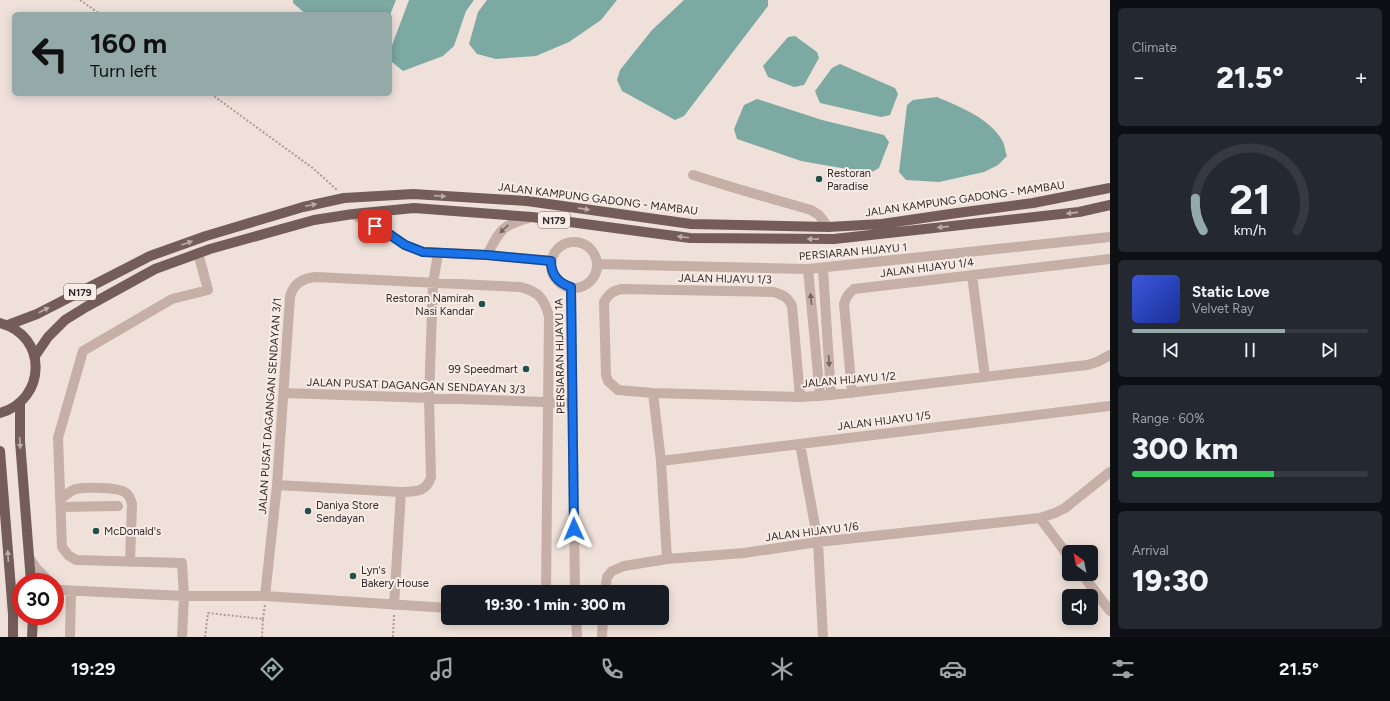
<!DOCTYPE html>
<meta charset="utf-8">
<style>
:root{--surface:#171b24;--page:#242831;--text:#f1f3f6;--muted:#9ea1a6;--line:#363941;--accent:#93aaa9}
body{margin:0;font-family:Figtree,sans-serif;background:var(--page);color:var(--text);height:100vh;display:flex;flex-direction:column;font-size:15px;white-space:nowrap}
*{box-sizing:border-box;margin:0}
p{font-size:13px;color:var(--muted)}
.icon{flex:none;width:22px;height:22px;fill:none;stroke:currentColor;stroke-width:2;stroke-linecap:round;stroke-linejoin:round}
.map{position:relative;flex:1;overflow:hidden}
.drawer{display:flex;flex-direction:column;gap:8px;padding:8px;background:#0d0f14;width:280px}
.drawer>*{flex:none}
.guide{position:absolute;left:12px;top:12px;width:380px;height:84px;border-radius:6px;box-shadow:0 2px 10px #0003;background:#93aaa9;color:#111;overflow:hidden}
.needle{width:26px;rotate:327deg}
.tools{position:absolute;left:1062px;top:545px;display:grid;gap:8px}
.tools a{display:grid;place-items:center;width:36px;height:36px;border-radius:6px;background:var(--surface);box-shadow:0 2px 10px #0003;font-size:20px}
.speed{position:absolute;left:12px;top:573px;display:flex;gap:8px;font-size:20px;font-weight:700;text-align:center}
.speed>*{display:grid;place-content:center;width:52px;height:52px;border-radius:50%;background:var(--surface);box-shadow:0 2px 10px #0003;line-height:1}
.speed .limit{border:6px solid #d22;background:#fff;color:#111}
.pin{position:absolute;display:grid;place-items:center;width:34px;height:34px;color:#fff;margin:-17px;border-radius:8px;box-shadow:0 2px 6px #0006}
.me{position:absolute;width:44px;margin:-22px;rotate:359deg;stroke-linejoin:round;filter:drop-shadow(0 0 3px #0008)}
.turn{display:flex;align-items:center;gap:14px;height:84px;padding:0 12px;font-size:18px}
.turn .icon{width:52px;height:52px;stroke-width:2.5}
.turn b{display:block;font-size:28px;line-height:34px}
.big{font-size:30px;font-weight:800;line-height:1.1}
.drawer .card{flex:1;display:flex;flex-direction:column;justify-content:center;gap:6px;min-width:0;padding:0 14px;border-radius:6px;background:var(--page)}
.drawer .dial{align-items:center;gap:0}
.dial svg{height:104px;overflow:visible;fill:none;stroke:var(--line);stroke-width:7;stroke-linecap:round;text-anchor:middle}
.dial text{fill:var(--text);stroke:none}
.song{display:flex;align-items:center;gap:12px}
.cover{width:48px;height:48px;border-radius:6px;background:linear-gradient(135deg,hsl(230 70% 55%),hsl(230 70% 35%))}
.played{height:4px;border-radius:2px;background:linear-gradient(90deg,var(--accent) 65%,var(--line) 65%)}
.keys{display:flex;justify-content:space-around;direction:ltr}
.heat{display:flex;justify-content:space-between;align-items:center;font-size:22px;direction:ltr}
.charge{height:6px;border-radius:3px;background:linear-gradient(90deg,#34c759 60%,var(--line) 0)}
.trip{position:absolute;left:441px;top:585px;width:228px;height:40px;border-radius:6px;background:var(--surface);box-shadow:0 2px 10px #0003;font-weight:800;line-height:40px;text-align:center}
.tab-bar{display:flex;height:64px;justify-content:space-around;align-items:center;background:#090b0e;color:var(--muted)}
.tab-bar .icon{width:28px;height:28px}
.tab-bar .current{color:var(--accent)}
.tab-bar b{font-size:18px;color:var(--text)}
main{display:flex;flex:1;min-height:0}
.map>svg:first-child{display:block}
.water{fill:#7ca9a2}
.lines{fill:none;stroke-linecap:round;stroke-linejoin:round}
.path{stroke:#b19992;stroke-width:2;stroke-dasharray:2 2;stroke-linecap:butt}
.minor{stroke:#c6afa7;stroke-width:10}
.major{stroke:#745d59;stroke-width:10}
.oneway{fill:#bcaca7}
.oneway2{fill:#756561}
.route-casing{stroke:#114b97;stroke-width:10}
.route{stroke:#1a73e8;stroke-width:7}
.poi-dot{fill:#21504a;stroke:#f7ece6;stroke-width:1.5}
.labels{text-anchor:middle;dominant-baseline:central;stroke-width:4;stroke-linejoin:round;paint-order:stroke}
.shield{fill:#f7ece6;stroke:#6e6460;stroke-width:1}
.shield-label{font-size:10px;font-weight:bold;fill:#332927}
.poi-label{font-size:11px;fill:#332927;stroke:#f7ece6;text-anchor:start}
.street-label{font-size:11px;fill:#332927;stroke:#f7ece6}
</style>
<main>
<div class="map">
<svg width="1110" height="637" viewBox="0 0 1110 637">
<rect width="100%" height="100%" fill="#efe1da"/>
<path class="water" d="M293,0H396L390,15L306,14L293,3Z
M409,0H474L466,11L454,46L443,56L403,71L392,62L391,48Z
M487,0H617L601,20L569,42L536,56L496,59L477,54L469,44L478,12Z
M684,0H768V6L684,116L675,120L622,91L617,80L620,70L652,30Z
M795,36L817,52L819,58L804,85L794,87L768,77L763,66L788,37Z
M840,64L895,88L898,94L890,115L881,117L820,103L815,91L832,68Z
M937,97C960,107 989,118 1002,140C1005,145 1005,151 1007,156L998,165L984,172L939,182L906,180L899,172L907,105L913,100Z
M757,99L822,120L884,135L889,142L879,168L870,173L801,161L737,139L734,129L744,105Z"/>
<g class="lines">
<path class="path" d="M80,0L100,14
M211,94L314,169L337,190
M263,619L265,604
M205,637L208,613L263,619L262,637
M393,637L394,614"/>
<path class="minor" d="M693,175L738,189L811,210L819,215L828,227
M353,214L386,232L405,245L423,252L487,255L551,261
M551 265a23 23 0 1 1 46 0a23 23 0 1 1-46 0Z
M487,255C502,227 501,226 532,217
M597,264L808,269L1110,237
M808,269L820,396
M823,269L831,395
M972,275L985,377
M571,287L575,592
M284,393L572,403
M653,393L661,461L667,559
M852,393L844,304C846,297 848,294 854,289L1110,259
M800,397L792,306C788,297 783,295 774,292L622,289C613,291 609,293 604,302L606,375L608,381L618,390L653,393L800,397L831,395L1087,365L1097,362L1110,355
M800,444L818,542L823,637
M661,461L1110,406
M277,485L401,492C415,491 426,493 431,477L429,399L433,283L438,254
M60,499C65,496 71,490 76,489C85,487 120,487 126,493C130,496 131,500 132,504L130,562
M61,507L118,506
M1040,518L1069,557
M30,559L37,569L50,582
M1082,574L1110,611
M60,590L184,596H265L448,608
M605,592L607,577L612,571L624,566L667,559L744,553L818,542L1040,518L1055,513L1065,508L1110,472
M265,596L277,485L290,297C293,284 303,278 316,277L520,287C538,291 545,299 549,317L546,592
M394,605L401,492
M576,618L577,637
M70,637L71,591
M182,637L184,596L182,563L76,560L68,555L62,547L58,438L83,351L172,299L208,290L198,253
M602,637L603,618"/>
<path class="major" d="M0,323C48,335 47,400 0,413
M8,325L37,314L150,256L206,236L303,207L344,198L413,194L527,201L691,224L828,227L882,224L957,213L1033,203L1110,188
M35,356L48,337L65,320L86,307L155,269L210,249L314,220L353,214L414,208L532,217L690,238L834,239L1079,212L1110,205
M20,404V441L31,582
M0,451L13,614V637
M32,637L33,616"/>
</g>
<defs><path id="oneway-solid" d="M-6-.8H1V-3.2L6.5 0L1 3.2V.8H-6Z"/></defs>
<g class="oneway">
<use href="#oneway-solid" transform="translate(440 196) rotate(4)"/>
<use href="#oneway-solid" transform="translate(311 205) rotate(-12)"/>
<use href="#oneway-solid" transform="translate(584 209) rotate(8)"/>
<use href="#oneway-solid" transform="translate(1072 213) rotate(174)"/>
<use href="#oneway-solid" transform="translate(943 227) rotate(174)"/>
<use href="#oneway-solid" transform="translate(683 237) rotate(-173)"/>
<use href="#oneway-solid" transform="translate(813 239) rotate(-179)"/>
<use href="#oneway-solid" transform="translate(187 243) rotate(-20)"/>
<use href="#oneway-solid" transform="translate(44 310) rotate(-27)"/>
<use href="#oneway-solid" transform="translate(20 443) rotate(86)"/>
<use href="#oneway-solid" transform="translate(8 556) rotate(-94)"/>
</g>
<g class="oneway2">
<use href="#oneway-solid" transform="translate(504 229) rotate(137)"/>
<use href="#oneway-solid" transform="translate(811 299) rotate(-96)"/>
<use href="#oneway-solid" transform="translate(829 361) rotate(86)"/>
</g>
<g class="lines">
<defs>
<path id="route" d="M375,226L386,232L405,245L423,252L487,255L551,261C551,275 558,283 571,287L574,529"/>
</defs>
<use href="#route" class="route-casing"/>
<use href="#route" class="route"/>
</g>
<g class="poi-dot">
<circle cx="819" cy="179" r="4"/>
<circle cx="482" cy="304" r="4"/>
<circle cx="526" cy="369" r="4"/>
<circle cx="308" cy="511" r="4"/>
<circle cx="96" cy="531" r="4"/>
<circle cx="353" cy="576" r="4"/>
</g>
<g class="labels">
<g class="shield">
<rect x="538" y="212" width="32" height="16" rx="3"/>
<rect x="64" y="284" width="32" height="16" rx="3"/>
</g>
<g class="shield-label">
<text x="554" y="220">N179</text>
<text x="80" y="292">N179</text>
</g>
<g class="poi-label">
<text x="827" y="173">Restoran<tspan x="827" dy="13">Paradise</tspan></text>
<text x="474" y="298" text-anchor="end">Restoran Namirah<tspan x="474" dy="13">Nasi Kandar</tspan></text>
<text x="518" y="369" text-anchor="end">99 Speedmart</text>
<text x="316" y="505">Daniya Store<tspan x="316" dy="13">Sendayan</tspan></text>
<text x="104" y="531">McDonald's</text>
<text x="361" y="570">Lyn's<tspan x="361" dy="13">Bakery House</tspan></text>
</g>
<g class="street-label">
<text transform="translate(598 199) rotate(7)">JALAN KAMPUNG GADONG - MAMBAU</text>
<text transform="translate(965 199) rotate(-8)">JALAN KAMPUNG GADONG - MAMBAU</text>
<text transform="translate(853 252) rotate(-5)">PERSIARAN HIJAYU 1</text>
<text transform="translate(927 268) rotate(-7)">JALAN HIJAYU 1/4</text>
<text transform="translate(725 279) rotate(1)">JALAN HIJAYU 1/3</text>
<text transform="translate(560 356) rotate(-91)">PERSIARAN HIJAYU 1A</text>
<text transform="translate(849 380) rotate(-5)">JALAN HIJAYU 1/2</text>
<text transform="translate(416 386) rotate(2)">JALAN PUSAT DAGANGAN SENDAYAN 3/3</text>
<text transform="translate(270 406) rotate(-86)">JALAN PUSAT DAGANGAN SENDAYAN 3/1</text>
<text transform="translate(884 421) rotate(-7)">JALAN HIJAYU 1/5</text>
<text transform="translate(812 532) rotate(-7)">JALAN HIJAYU 1/6</text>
</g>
</g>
</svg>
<div class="tools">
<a><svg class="needle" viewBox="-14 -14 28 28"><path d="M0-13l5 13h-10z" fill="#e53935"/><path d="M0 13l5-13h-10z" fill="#9ea1a6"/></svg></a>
<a><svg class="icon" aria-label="sound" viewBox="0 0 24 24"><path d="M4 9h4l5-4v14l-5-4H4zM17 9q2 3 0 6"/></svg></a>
</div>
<div class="speed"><div class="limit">30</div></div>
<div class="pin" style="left:375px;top:226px;background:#d93025"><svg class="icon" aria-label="arrive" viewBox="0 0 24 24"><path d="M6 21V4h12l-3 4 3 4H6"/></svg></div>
<svg class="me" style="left:574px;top:529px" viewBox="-20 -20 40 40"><path d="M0-17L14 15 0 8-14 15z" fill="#1a73e8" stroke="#fff" stroke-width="4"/></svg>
<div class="trip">19:30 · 1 min · 300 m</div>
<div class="guide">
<div class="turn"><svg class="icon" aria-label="left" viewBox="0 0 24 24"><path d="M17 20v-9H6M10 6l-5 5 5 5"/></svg><div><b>160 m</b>Turn left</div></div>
</div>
</div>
<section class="drawer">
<div class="card"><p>Climate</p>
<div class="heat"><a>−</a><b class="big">21.5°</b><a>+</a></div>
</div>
<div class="card dial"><svg viewBox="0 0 100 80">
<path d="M14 69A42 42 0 1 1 86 69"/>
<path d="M14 69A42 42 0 0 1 8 44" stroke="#93aaa9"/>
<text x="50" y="56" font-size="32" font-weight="700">21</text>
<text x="50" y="72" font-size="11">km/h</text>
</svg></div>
<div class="card">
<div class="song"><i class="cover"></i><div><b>Static Love</b><p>Velvet Ray</p></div></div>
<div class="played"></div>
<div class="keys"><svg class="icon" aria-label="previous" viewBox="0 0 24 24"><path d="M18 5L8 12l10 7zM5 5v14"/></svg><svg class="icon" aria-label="pause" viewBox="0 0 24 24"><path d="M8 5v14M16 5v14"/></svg><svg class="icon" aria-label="next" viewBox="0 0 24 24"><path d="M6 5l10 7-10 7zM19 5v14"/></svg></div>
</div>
<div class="card"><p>Range · 60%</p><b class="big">300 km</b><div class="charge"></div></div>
<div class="card"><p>Arrival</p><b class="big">19:30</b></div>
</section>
</main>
<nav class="tab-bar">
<b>19:29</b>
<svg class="icon current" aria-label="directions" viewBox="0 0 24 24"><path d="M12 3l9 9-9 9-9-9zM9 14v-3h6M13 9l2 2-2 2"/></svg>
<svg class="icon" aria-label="music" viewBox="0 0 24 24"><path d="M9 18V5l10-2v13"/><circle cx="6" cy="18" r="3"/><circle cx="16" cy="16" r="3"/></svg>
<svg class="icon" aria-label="phone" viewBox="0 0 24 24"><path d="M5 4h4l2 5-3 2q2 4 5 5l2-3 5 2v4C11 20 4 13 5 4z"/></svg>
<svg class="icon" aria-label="climate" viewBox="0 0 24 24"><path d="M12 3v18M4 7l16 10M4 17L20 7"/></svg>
<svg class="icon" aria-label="car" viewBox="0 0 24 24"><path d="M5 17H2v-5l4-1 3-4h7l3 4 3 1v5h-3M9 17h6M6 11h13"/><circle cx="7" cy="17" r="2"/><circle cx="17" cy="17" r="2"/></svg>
<svg class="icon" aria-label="filters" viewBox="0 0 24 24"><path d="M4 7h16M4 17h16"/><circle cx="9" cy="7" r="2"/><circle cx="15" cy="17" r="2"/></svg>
<b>21.5°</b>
</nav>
